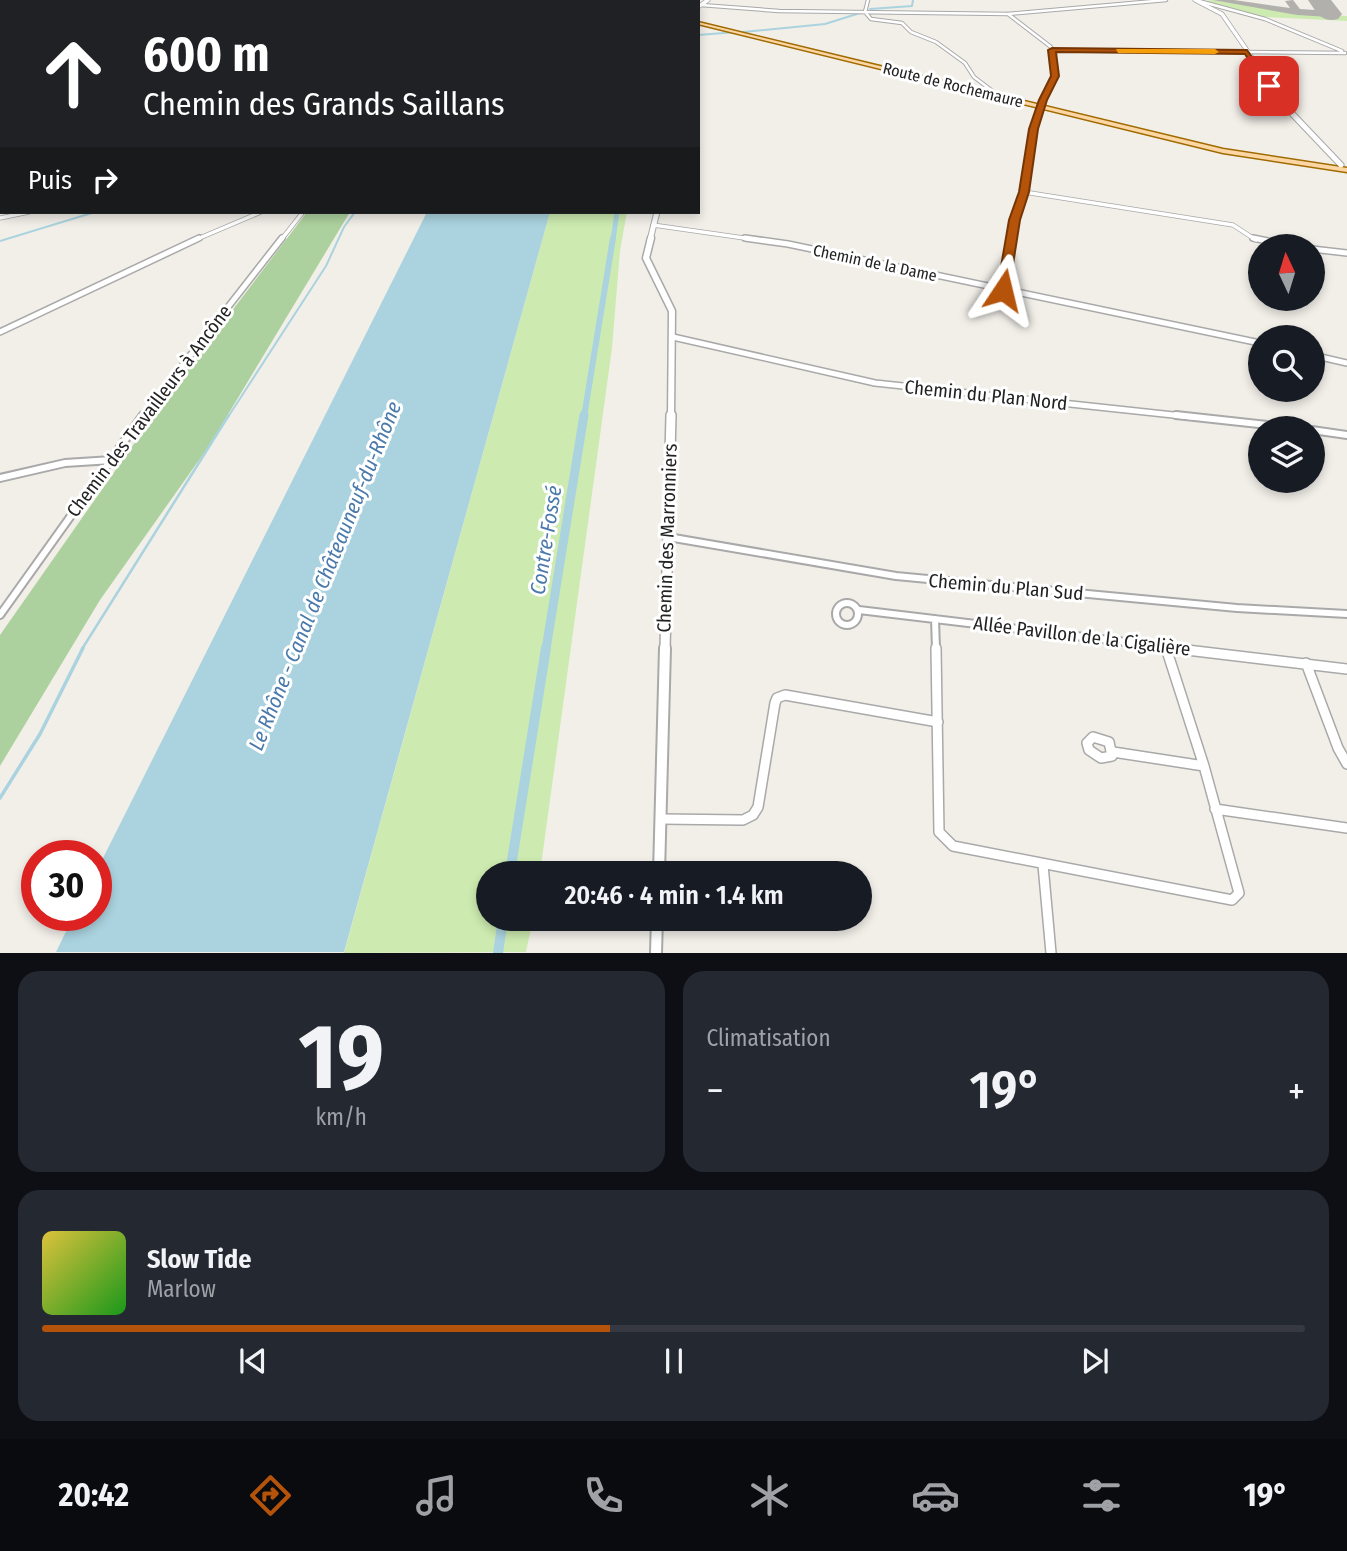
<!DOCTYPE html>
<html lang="fr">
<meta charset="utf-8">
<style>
:root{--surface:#171b24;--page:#242831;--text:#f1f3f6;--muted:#9ea1a6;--line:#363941;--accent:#b45309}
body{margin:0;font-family:"Fira Sans Condensed",sans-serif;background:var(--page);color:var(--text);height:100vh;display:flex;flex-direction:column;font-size:26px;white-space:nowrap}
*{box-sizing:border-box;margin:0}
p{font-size:23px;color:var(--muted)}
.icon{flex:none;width:38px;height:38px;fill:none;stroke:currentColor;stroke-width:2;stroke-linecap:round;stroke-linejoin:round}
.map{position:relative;height:953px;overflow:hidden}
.sheet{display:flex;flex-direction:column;gap:18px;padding:18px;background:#0d0f14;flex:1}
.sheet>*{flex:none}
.hud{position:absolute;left:0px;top:0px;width:700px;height:214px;box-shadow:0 4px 10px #0003;background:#202124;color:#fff;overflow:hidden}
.needle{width:46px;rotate:356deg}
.tools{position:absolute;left:1248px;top:234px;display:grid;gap:14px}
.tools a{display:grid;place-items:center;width:77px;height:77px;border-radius:50%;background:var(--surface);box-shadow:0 4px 10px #0003;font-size:35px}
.speed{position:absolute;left:21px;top:840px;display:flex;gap:14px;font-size:35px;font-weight:700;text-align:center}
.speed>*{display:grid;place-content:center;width:91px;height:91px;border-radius:50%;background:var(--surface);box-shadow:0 4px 10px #0003;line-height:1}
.speed .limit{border:10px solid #d22;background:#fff;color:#111}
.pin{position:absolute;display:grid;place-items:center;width:60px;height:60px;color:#fff;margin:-30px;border-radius:14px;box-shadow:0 4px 10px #0006}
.me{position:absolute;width:77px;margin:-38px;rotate:10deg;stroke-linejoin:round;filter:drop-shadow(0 0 5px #0008)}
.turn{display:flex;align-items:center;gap:24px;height:147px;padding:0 28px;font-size:32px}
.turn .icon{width:91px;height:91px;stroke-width:2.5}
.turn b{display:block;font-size:49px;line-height:60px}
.then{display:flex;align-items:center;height:66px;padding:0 28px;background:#0003;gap:14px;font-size:26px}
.big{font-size:52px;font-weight:600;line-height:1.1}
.sheet .card{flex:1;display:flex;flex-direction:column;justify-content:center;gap:10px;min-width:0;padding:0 24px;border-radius:21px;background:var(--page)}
.sheet .dial{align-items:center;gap:0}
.dial b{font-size:91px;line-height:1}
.song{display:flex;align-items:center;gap:21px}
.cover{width:84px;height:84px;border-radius:10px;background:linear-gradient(135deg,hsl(50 70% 55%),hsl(120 70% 35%))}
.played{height:7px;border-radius:4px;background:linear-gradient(90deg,var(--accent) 45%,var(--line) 45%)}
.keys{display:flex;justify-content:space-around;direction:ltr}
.heat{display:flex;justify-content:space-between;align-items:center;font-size:38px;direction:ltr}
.sheet .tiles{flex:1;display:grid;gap:18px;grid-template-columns:1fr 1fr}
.card:last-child{grid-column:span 2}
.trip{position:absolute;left:476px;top:861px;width:396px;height:70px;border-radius:35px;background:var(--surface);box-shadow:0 4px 10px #0003;font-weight:600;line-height:70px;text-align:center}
.dock{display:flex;height:112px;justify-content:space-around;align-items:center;background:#090b0e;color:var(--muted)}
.dock .icon{width:49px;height:49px}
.dock .active{color:var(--accent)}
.dock b{font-size:32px;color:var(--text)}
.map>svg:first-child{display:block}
.grass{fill:#cdebb0}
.forest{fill:#add19e}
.water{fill:#aad3df}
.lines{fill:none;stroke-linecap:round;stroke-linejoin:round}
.stream-far2{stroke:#aad3df;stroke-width:2}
.stream-far1{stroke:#aad3df;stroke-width:2.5}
.stream{stroke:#aad3df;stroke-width:3.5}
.canal-far3{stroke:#aad3df;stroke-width:5}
.canal-far2{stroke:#aad3df;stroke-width:6}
.canal-far1{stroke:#aad3df;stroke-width:9}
.canal{stroke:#aad3df;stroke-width:10}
.taxiway{fill:#b1b0ac;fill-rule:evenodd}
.runway{fill:#b1b0ac;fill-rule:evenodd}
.minor-far4-casing{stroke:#a9a9a9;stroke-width:4.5}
.minor-far3-casing{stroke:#a9a9a9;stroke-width:5}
.minor-far2-casing{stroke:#a9a9a9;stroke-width:8}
.minor-far1-casing{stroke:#a9a9a9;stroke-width:10}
.minor-casing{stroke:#a9a9a9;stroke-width:12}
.tertiary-far4-casing{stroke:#a9a9a9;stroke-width:5}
.tertiary-far3-casing{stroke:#a9a9a9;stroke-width:7}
.tertiary-far2-casing{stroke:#a9a9a9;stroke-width:9}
.tertiary-far1-casing{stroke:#a9a9a9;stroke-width:12}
.tertiary-casing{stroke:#a9a9a9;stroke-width:14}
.primary-casing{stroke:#a06b00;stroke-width:3}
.minor-far4{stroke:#fff;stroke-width:2.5}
.minor-far3{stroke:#fff;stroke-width:3.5}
.minor-far2{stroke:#fff;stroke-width:5}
.minor-far1{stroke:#fff;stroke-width:6}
.minor{stroke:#fff;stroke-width:9}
.tertiary-far4{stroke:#fff;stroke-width:3.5}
.tertiary-far3{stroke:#fff;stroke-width:5}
.tertiary-far2{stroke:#fff;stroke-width:6}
.tertiary-far1{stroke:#fff;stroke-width:9}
.tertiary{stroke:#fff;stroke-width:10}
.primary{fill:#fcd6a4;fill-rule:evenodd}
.route{fill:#b45309;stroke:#753606;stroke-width:2}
.slow{fill:#f59e0b}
.labels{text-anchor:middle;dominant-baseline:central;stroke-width:6;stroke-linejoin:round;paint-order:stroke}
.far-street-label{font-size:16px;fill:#222;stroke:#fff}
.street-label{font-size:19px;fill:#222;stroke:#fff}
.water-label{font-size:21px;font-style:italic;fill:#4a7aab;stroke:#fff}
</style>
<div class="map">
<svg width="1347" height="953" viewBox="0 0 1347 953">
<rect width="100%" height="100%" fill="#f2efe9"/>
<path class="grass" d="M1213,0L1290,12L1347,16V21L1265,17L1205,1Z
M550,212H627L620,251L612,348L540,873H488V919H533L526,952L344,953Z"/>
<path class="forest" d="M307,212H350L209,446L100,600L0,766V635L171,391Z"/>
<path class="water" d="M427,212H550L344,952H56L74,915H96V872Z"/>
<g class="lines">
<path class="stream-far2" d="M238,2L243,0
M870,9L912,6L913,0
M743,32L825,24L860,13
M698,35L737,32
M0,241L95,212
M228,417L326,266L344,227L355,212"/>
<path class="stream-far1" d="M82,649L229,415"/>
<path class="stream" d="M0,798L40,734L83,648"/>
<path class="canal-far3" d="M613,240L617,212"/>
<path class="canal-far2" d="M584,417L613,238"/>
<path class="canal-far1" d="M546,649L584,415"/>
<path class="canal" d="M510,873L546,648
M498,953L503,919"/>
<path class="taxiway" d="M1213,0H1234L1290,8L1285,1L1293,0L1300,9L1330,11L1335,14L1330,17L1297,15Z"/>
<path class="runway" d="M1308,0H1331L1342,14L1338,19C1321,23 1317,13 1308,0Z"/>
<defs>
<path id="minor-far4" d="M868,0L865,12L871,19L902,23L911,32L936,42L965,63L974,77L995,93L993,95
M1199,1L1265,19L1342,51
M62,2L67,0
M701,5L779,11L1008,14L1166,0
M1008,14L1051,47L1055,76L1042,104
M1052,50L1345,53"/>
<path id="minor-far3" d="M1024,192L1233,225L1256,240
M0,218L29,212
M653,225L758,240
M195,240L261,212
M281,240L303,212
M1012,240L1024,192L1033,129L1042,103"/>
<path id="minor-far2" d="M745,238L788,244L1260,343
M1253,238L1297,247
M1312,249L1347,253
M1003,290L1012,238
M0,332L199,238
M673,337L875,383L1192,417
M1312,355L1347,363
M142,417L282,238"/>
<path id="minor-far1" d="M1176,415L1303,429
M1312,430L1347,435
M0,478L65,463L112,460
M668,537L896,576L1237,608L1347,614
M836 614a11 11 0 1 1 22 0a11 11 0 1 1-22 0Z
M859,610L1184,649
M0,615L143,415
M935,619L936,649
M1165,645L1166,649"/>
<path id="minor" d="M936,648L939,832L953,846L1232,900L1239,893L1204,766L1166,648
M1170,648L1347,669
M1306,663L1338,748L1347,764
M1093,737L1109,742L1112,756L1101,758L1089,750L1087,743Z
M1113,752L1204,766
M1215,809L1347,828
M661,819L743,820L753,815L758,807L775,703L777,698L785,695L938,722
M1043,865L1051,953"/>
<path id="tertiary-far4" d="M1195,0L1222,14L1284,104
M698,7L708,0"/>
<path id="tertiary-far3" d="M1282,103L1341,165
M650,240L657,212"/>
<path id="tertiary-far2" d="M651,238L646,258L672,311L671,417"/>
<path id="tertiary-far1" d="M665,649L671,415"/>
<path id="tertiary" d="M659,873L665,648
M656,953L657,919"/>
<path id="primary" d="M698,22L1223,149L1347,168V172L1223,153L698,24Z"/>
</defs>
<use href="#minor-far4" class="minor-far4-casing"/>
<use href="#minor-far3" class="minor-far3-casing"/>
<use href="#minor-far2" class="minor-far2-casing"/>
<use href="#minor-far1" class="minor-far1-casing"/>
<use href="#minor" class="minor-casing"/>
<use href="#tertiary-far4" class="tertiary-far4-casing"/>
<use href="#tertiary-far3" class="tertiary-far3-casing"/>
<use href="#tertiary-far2" class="tertiary-far2-casing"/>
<use href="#tertiary-far1" class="tertiary-far1-casing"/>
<use href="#tertiary" class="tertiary-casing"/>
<use href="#primary" class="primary-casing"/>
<use href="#minor-far4" class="minor-far4"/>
<use href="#minor-far3" class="minor-far3"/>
<use href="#minor-far2" class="minor-far2"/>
<use href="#minor-far1" class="minor-far1"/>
<use href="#minor" class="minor"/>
<use href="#tertiary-far4" class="tertiary-far4"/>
<use href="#tertiary-far3" class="tertiary-far3"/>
<use href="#tertiary-far2" class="tertiary-far2"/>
<use href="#tertiary-far1" class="tertiary-far1"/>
<use href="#tertiary" class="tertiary"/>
<use href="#primary" class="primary"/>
</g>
<path class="route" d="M1052,48L1247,50L1273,86L1266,88L1245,54L1056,52L1059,76L1047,100L1038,129L1029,192L1020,220L1009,290L1003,293L997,290L1009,220L1019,192L1029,129L1039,100L1051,76L1048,50Z"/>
<path class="slow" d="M1116,49H1215L1219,52L1215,54L1118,53Z"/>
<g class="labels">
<g class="far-street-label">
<text transform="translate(953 85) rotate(14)">Route de Rochemaure</text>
<text transform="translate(875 263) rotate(12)">Chemin de la Dame</text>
</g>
<g class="street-label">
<text transform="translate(986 395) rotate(6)">Chemin du Plan Nord</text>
<text transform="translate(149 411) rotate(-53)">Chemin des Travailleurs à Ancône</text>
<text transform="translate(667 538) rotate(-88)">Chemin des Marronniers</text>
<text transform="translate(1006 587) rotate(5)">Chemin du Plan Sud</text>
<text transform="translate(1082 636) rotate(7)">Allée Pavillon de la Cigalière</text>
</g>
<g class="water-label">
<text transform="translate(546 540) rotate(-81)">Contre-Fossé</text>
<text transform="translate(325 576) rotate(-68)">Le Rhône - Canal de Châteauneuf-du-Rhône</text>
</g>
</g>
</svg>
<div class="tools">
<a><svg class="needle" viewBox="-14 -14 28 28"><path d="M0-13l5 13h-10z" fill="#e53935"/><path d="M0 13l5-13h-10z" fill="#9ea1a6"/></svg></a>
<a><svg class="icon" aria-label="search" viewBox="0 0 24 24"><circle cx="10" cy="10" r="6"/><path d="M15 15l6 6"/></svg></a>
<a><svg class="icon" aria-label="layers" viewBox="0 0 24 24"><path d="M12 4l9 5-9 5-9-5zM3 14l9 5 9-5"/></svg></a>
</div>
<div class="speed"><div class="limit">30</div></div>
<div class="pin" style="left:1269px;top:86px;background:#d93025"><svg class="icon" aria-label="arrive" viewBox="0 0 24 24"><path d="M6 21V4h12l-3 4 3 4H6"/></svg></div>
<svg class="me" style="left:1003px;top:290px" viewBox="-20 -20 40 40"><path d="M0-17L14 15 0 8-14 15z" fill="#b45309" stroke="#fff" stroke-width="4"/></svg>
<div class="trip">20:46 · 4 min · 1.4 km</div>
<div class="hud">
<div class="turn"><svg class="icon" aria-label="ahead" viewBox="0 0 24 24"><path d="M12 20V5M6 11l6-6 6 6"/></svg><div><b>600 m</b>Chemin des Grands Saillans</div></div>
<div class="then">Puis<svg class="icon" aria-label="right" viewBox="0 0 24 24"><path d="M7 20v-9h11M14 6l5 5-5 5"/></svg></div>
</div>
</div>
<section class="sheet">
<div class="tiles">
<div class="card dial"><b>19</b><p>km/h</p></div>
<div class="card"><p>Climatisation</p>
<div class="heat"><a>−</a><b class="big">19°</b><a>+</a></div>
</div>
<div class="card">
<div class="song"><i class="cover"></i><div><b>Slow Tide</b><p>Marlow</p></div></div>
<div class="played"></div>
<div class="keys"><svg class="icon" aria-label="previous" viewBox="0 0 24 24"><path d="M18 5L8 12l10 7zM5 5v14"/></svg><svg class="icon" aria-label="pause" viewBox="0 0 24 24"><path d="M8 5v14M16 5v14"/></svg><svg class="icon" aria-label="next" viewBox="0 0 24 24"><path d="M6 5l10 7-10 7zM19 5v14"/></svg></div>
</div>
</div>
</section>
<nav class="dock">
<b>20:42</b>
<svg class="icon active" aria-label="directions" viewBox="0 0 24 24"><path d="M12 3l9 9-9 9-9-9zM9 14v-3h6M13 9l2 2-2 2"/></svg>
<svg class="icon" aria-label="music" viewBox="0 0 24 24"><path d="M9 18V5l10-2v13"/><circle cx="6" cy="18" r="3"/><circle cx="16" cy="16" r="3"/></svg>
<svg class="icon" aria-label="phone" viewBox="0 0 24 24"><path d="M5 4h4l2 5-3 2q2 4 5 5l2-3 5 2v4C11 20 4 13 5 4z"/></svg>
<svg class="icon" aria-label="climate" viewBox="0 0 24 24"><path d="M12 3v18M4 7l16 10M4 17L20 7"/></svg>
<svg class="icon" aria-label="car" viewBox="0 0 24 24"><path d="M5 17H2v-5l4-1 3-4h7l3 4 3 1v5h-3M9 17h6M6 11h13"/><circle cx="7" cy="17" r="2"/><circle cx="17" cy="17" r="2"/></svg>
<svg class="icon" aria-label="filters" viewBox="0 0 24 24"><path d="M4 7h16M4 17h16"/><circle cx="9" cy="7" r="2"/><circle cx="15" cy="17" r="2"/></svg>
<b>19°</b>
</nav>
